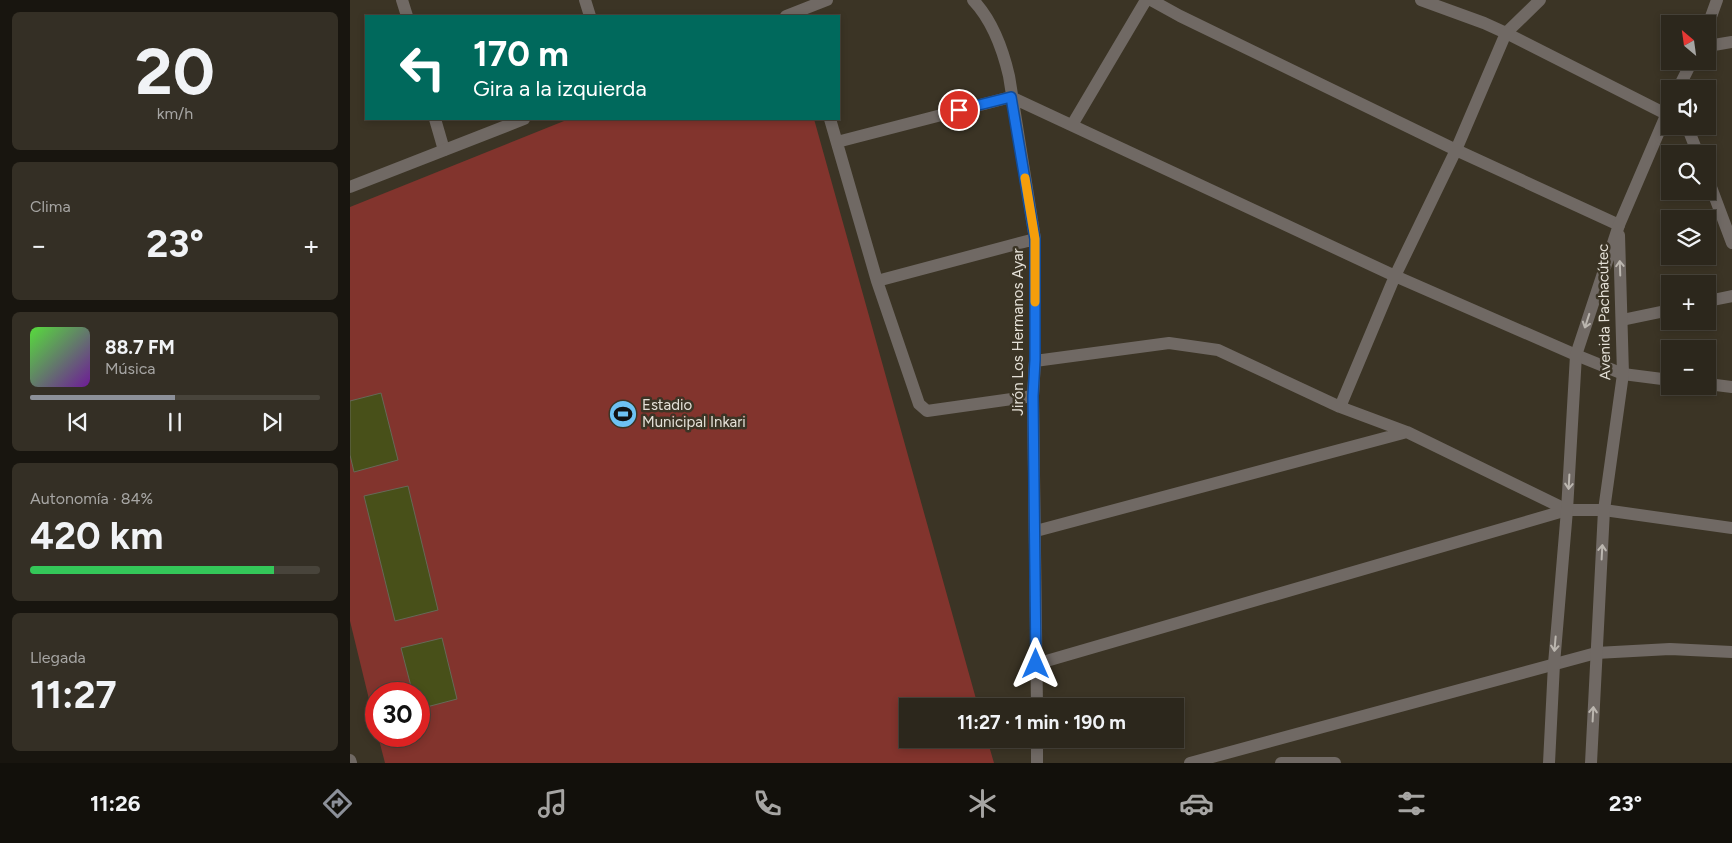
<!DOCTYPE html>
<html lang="es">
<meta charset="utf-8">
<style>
:root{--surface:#2c271c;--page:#342f25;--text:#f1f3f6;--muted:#a6a5a3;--line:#48443b;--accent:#8c9099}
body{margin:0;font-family:Figtree,sans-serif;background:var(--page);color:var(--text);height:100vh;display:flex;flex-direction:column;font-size:19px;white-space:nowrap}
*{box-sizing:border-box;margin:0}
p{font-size:16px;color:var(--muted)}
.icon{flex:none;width:28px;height:28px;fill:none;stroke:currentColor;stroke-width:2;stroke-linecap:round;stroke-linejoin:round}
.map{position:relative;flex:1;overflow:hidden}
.sheet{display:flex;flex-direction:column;gap:12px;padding:12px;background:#18150f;width:350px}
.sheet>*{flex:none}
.hud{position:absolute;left:15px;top:15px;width:475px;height:105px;border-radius:0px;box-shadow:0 2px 8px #0003,0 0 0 1px var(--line);background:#00695c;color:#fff;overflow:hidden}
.needle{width:32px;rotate:331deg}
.fabs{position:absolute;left:1311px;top:15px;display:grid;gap:10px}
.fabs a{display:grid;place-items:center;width:55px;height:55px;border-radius:0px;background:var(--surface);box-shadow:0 2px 8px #0003,0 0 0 1px var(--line);font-size:25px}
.speed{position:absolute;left:15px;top:682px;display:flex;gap:10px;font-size:25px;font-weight:700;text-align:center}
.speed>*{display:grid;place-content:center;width:65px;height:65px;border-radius:50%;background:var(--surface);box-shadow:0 2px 8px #0003,0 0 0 1px var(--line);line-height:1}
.speed .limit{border:8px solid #d22;background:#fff;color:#111}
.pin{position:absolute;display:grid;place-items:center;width:42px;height:42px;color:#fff;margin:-21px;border:2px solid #fff;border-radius:50%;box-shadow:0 1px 5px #0007}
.me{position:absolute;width:55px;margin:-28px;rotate:0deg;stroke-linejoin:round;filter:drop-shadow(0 0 4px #0008)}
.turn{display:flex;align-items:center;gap:18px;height:105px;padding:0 25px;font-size:22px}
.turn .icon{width:65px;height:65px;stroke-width:2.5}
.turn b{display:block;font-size:35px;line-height:42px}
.big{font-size:38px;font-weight:700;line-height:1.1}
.sheet .widget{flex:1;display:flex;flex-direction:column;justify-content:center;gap:8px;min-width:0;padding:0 18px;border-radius:8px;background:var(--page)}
.sheet .dial{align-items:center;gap:0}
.dial b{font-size:65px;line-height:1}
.song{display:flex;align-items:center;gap:15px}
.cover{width:60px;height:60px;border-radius:8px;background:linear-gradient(135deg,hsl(110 70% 55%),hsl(280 70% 35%))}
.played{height:5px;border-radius:2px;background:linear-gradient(90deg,var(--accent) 50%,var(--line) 50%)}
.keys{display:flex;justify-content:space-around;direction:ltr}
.heat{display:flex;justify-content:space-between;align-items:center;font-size:28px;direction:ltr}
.charge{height:8px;border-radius:4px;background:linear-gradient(90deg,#34c759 84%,var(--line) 0)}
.trip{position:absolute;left:549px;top:698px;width:285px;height:50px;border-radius:0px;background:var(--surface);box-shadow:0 2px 8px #0003,0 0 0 1px var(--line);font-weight:700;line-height:50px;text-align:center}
.tabs{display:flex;height:80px;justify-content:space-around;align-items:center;background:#12100b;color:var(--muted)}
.tabs .icon{width:35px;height:35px}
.tabs .active{color:var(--accent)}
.tabs b{font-size:22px;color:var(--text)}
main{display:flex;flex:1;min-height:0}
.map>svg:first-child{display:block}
.green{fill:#82342d}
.building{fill:#485019;stroke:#656957}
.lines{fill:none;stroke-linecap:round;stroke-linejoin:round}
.minor{stroke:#706964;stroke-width:12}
.tertiary{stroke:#706964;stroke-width:12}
.oneway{stroke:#bbb6af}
.route-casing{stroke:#114b97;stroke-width:12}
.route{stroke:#1a73e8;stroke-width:9}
.slow{stroke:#f59e0b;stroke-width:9}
.labels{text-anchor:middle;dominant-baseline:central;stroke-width:5;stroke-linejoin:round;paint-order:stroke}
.street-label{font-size:15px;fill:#e4e0d7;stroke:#3b3425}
.poi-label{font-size:15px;fill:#e4e0d7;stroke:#3b3425;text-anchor:start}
</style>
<main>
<section class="sheet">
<div class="widget dial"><b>20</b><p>km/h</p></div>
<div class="widget"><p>Clima</p>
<div class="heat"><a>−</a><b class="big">23°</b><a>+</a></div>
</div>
<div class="widget">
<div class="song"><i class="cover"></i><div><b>88.7 FM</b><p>Música</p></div></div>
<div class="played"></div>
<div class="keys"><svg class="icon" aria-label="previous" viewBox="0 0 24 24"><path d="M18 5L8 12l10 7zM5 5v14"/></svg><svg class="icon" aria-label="pause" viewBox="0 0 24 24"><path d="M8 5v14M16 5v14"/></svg><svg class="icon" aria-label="next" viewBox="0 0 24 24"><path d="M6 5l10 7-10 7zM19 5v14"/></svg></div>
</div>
<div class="widget"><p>Autonomía · 84%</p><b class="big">420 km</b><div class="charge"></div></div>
<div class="widget"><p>Llegada</p><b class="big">11:27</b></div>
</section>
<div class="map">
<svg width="1382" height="763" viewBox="0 0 1382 763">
<rect width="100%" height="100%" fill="#3b3425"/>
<path class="green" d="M219,119H464L628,706H558V739H637L644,763H35L28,736H69V694H26V728L0,621V207Z"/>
<path class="building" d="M31,393L48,460L4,472L0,455V401Z
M58,486L88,610L45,621L14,496Z
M92,638L107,699L69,709V694H63L51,648Z"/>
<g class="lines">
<path class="minor" d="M52,0L57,16
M235,0L240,16
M623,0C642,20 653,50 659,76L685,239V361L683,396L687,706
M801,0L830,16L1106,150L1269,225
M1071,0L1134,23L1156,33L1316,114
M1358,25L1367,0
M85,119L94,150
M480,119L527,281L569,404L577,411L683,396
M722,125L796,0
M1337,126L1348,154
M487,142L661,97L1045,276L1226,355L1273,374L1320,380
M1358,179L1382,243
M527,281L685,239
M1358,301L1382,296
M1272,320L1320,310
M685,361L819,343L868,350L990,407L1057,432L1217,510
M1358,384L1382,387
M990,407L1045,276L1106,150L1156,33L1190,0
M686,531L1057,432
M686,664L1217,510H1254L1382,528
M687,739V763
M0,760L1,763
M840,763L1246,653L1320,649L1382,652
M931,763H985"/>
<path class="tertiary" d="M436,16L477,0
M1358,46L1382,42
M1328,89L1342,61
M0,187L174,119
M1199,763L1204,664L1217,510L1226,355L1269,225L1320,106
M1241,763L1254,510L1273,374L1269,235"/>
</g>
<defs><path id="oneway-shaft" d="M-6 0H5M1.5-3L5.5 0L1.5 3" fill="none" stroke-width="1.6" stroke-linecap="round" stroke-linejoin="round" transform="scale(1.25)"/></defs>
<g class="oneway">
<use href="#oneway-shaft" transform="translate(1270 268) rotate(-92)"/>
<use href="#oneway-shaft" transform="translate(1237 321) rotate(108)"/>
<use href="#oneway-shaft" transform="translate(1219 482) rotate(93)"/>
<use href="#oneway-shaft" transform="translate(1252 552) rotate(-87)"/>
<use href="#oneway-shaft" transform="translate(1205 644) rotate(95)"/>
<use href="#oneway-shaft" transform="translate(1243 714) rotate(-87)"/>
</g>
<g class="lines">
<defs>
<path id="route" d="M609,110L661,97L685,239V360L683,396L686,664"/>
</defs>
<use href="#route" class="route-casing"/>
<use href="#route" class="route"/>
<path class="slow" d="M675,178L685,239V302"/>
</g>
<defs>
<symbol id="stadium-disc" viewBox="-11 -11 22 22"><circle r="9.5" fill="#6dc2f3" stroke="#3b3425"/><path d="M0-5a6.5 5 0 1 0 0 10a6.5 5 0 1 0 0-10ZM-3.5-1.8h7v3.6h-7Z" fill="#111"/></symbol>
</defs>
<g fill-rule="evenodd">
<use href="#stadium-disc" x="257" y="398" width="32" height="32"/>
</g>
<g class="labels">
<g class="street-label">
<text transform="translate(1254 312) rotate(-91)">Avenida Pachacútec</text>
<text transform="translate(668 332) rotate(-90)">Jirón Los Hermanos Ayar</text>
</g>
<g class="poi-label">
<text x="292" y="405">Estadio<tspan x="292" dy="17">Municipal Inkari</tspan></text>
</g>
</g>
</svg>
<div class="fabs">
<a><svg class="needle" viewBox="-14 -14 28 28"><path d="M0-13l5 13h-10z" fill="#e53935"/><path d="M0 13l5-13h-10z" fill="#a6a5a3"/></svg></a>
<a><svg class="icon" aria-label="sound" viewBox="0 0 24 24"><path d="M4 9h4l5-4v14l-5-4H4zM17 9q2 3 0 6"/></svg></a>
<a><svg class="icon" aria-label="search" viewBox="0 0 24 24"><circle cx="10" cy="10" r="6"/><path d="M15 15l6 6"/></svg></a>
<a><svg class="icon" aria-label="layers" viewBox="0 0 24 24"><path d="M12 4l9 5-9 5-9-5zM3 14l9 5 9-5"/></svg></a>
<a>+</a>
<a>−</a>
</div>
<div class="speed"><div class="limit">30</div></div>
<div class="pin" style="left:609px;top:110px;background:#d93025"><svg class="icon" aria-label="arrive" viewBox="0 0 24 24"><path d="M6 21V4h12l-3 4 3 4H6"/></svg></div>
<svg class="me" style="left:686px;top:664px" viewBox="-20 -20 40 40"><path d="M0-17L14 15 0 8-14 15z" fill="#1a73e8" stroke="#fff" stroke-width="4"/></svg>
<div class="trip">11:27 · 1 min · 190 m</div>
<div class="hud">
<div class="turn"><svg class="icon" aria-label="left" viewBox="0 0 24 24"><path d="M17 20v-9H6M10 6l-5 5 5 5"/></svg><div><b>170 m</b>Gira a la izquierda</div></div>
</div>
</div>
</main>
<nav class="tabs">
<b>11:26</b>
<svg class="icon active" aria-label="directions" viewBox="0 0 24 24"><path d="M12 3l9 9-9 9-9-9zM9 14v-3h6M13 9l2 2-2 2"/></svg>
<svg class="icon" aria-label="music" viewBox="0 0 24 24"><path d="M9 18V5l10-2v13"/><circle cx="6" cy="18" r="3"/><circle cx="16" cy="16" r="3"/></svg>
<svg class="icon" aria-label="phone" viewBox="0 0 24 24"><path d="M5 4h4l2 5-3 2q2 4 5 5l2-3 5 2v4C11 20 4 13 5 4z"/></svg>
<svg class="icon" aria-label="climate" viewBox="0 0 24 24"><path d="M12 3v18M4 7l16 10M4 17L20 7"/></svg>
<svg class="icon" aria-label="car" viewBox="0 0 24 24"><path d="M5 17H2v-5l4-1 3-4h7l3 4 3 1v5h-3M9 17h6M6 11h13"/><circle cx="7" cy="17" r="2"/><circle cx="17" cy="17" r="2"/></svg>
<svg class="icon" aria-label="filters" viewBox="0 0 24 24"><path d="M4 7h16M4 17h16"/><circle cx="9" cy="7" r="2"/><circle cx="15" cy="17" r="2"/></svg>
<b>23°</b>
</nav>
